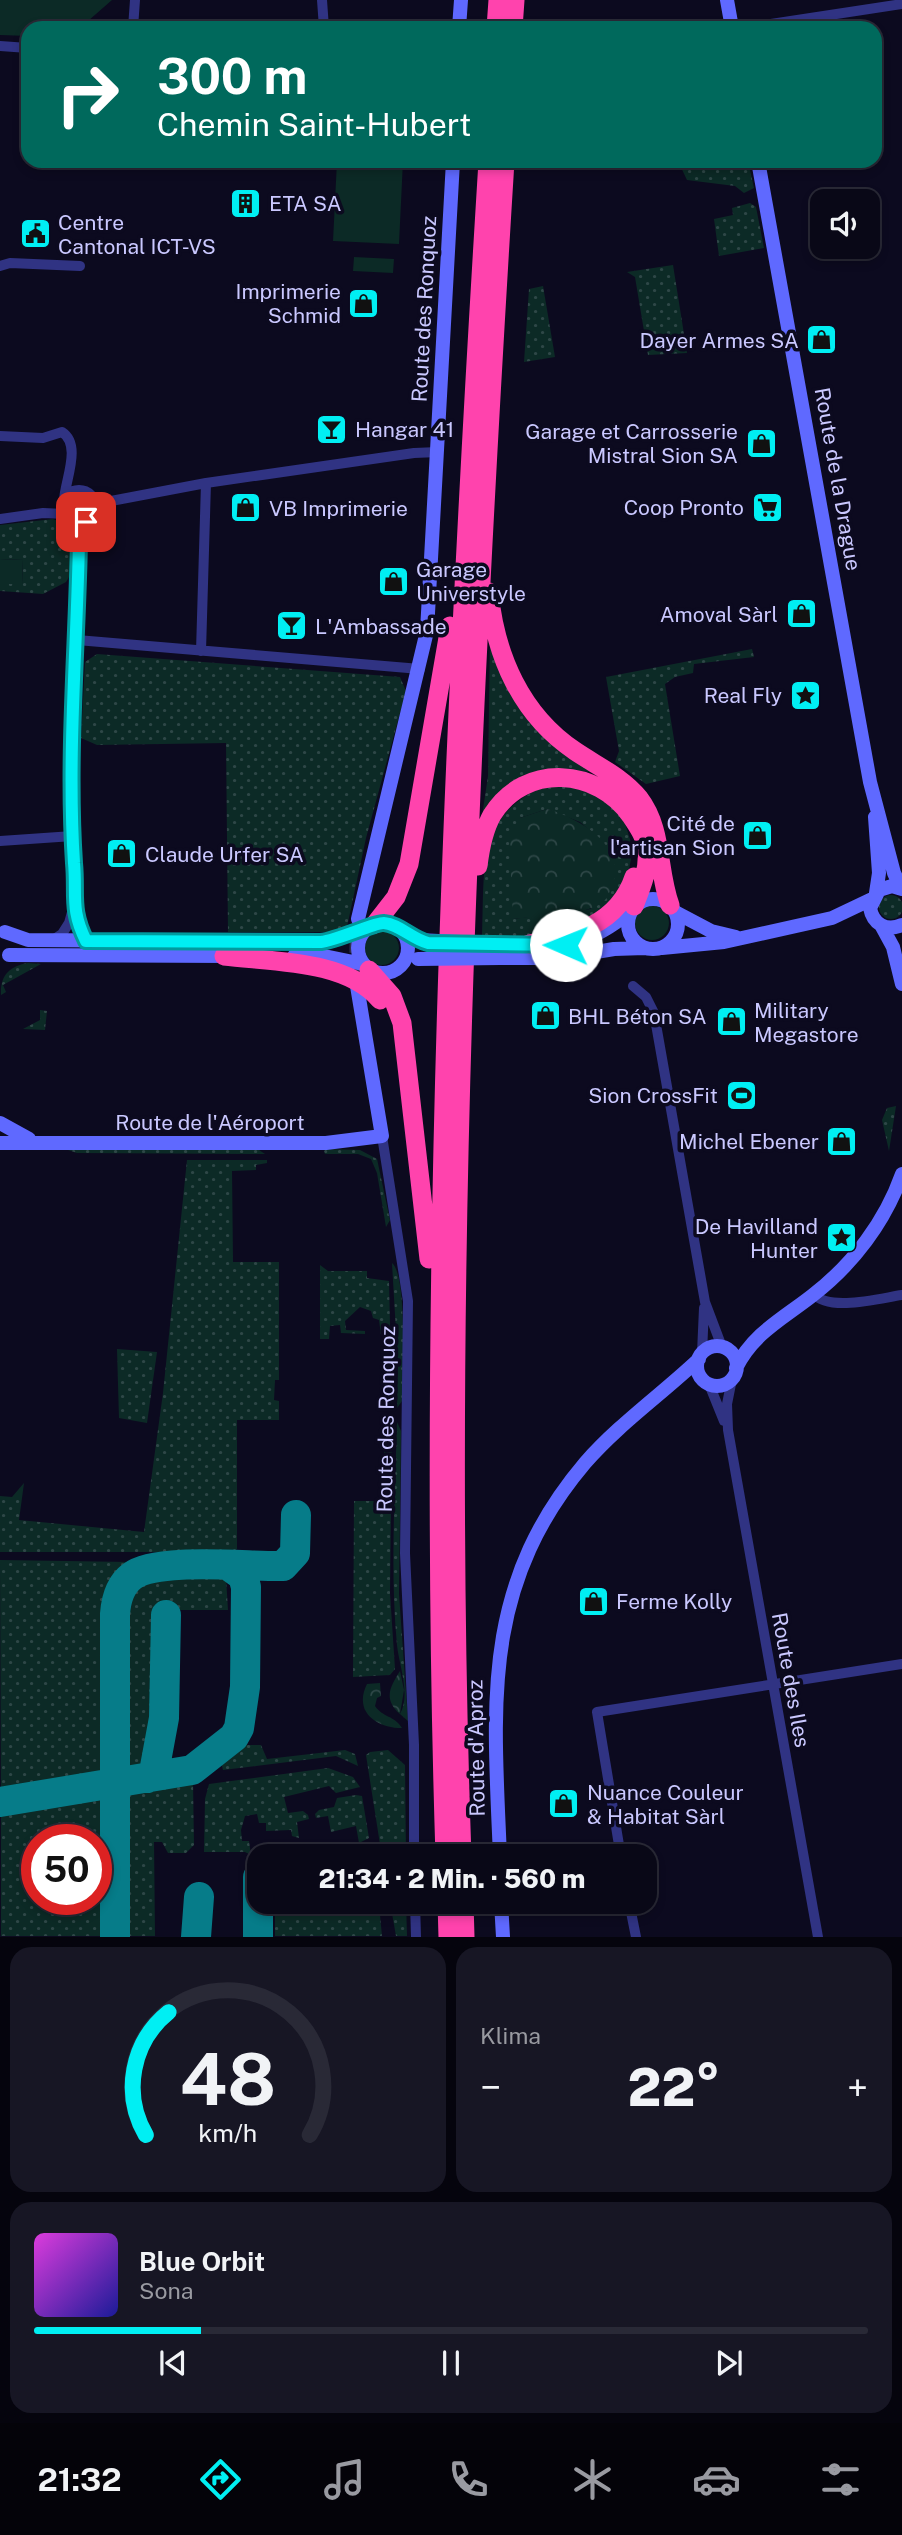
<!DOCTYPE html>
<html lang="de">
<meta charset="utf-8">
<style>
:root{--surface:#090817;--page:#171624;--text:#f1f3f6;--muted:#999aa1;--line:#292936;--accent:#00eff3}
body{margin:0;font-family:"Public Sans",sans-serif;background:var(--page);color:var(--text);height:100vh;display:flex;flex-direction:column;font-size:26px;white-space:nowrap}
*{box-sizing:border-box;margin:0}
p{font-size:23px;color:var(--muted)}
.icon{flex:none;width:38px;height:38px;fill:none;stroke:currentColor;stroke-width:2;stroke-linecap:round;stroke-linejoin:round}
.map{position:relative;height:1937px;overflow:hidden}
.details{display:flex;flex-direction:column;gap:10px;padding:10px;background:#05040d;flex:1}
.details>*{flex:none}
.guide{position:absolute;left:21px;top:21px;width:861px;height:147px;border-radius:21px;box-shadow:0 4px 10px #0003,0 0 0 2px var(--line);background:#00695c;color:#fff;overflow:hidden}
.tools{position:absolute;left:810px;top:189px;display:grid;gap:14px}
.tools a{display:grid;place-items:center;width:70px;height:70px;border-radius:14px;background:var(--surface);box-shadow:0 4px 10px #0003,0 0 0 2px var(--line);font-size:35px}
.speed{position:absolute;left:21px;top:1824px;display:flex;gap:14px;font-size:35px;font-weight:700;text-align:center}
.speed>*{display:grid;place-content:center;width:91px;height:91px;border-radius:50%;background:var(--surface);box-shadow:0 4px 10px #0003,0 0 0 2px var(--line);line-height:1}
.speed .limit{border:10px solid #d22;background:#fff;color:#111}
.pin{position:absolute;display:grid;place-items:center;width:60px;height:60px;color:#fff;margin:-30px;border-radius:14px;box-shadow:0 4px 10px #0006}
.me{position:absolute;width:77px;margin:-38px;rotate:271deg;stroke-linejoin:round;filter:drop-shadow(0 0 5px #0008)}
.turn{display:flex;align-items:center;gap:24px;height:147px;padding:0 21px;font-size:32px}
.turn .icon{width:91px;height:91px;stroke-width:2.5}
.turn b{display:block;font-size:49px;line-height:60px}
.big{font-size:52px;font-weight:800;line-height:1.1}
.details .tile{flex:1;display:flex;flex-direction:column;justify-content:center;gap:10px;min-width:0;padding:0 24px;border-radius:21px;background:var(--page)}
.details .dial{align-items:center;gap:0}
.dial svg{height:182px;overflow:visible;fill:none;stroke:var(--line);stroke-width:7;stroke-linecap:round;text-anchor:middle}
.dial text{fill:var(--text);stroke:none}
.song{display:flex;align-items:center;gap:21px}
.cover{width:84px;height:84px;border-radius:10px;background:linear-gradient(135deg,hsl(300 70% 55%),hsl(240 70% 35%))}
.played{height:7px;border-radius:4px;background:linear-gradient(90deg,var(--accent) 20%,var(--line) 20%)}
.keys{display:flex;justify-content:space-around;direction:ltr}
.heat{display:flex;justify-content:space-between;align-items:center;font-size:38px;direction:ltr}
.details .tiles{flex:1;display:grid;gap:10px;grid-template-columns:1fr 1fr}
.tile:last-child{grid-column:span 2}
.trip{position:absolute;left:247px;top:1844px;width:410px;height:70px;border-radius:21px;background:var(--surface);box-shadow:0 4px 10px #0003,0 0 0 2px var(--line);font-weight:800;line-height:70px;text-align:center}
.tabs{display:flex;height:112px;justify-content:space-around;align-items:center;background:#040309;color:var(--muted)}
.tabs .icon{width:49px;height:49px}
.tabs .active{color:var(--accent)}
.tabs b{font-size:32px;color:var(--text)}
.map>svg:first-child{display:block}
.grass{fill:url(#grass-dots);fill-rule:evenodd}
.forest{fill:url(#forest-crowns)}
.park{fill:#0c2a26}
.lines{fill:none;stroke-linecap:round;stroke-linejoin:round}
.taxiway{stroke:#067c89;stroke-width:30}
.secondary-tunnel{stroke:#32304c;stroke-width:14;stroke-dasharray:14 7;stroke-linecap:butt}
.street{stroke:#303383;stroke-width:10}
.secondary{stroke:#5f69ff;stroke-width:14}
.highway{stroke:#ff43ad;stroke-width:19}
.secondary-bridge{stroke:#5f69ff;stroke-width:14}
.route-casing{stroke:#009b9e;stroke-width:18}
.route{stroke:#00eff3;stroke-width:12}
.labels{text-anchor:middle;dominant-baseline:central;stroke-width:7;stroke-linejoin:round;paint-order:stroke}
.poi-label{font-size:21px;fill:#cac8ff;stroke:#0c0a1f;text-anchor:start}
.street-label{font-size:21px;fill:#cac8ff;stroke:#0c0a1f}
</style>
<div class="map">
<svg width="902" height="1937" viewBox="0 0 902 1937">
<defs>
<pattern id="grass-dots" width="8" height="8" patternUnits="userSpaceOnUse" patternTransform="scale(1.75)"><rect width="8" height="8" fill="#0c2a26"/><path d="M2 2h.1M6 6h.1" fill="none" stroke="#2e4747" stroke-width="1.8" stroke-linecap="round"/></pattern>
<pattern id="forest-crowns" width="20" height="18" patternUnits="userSpaceOnUse" patternTransform="scale(1.75)"><rect width="20" height="18" fill="#0c2a26"/><path d="M2 6a3 3 0 1 1 6 0M12 15a3 3 0 1 1 6 0" fill="none" stroke="#2e4747"/></pattern>
</defs>
<rect width="100%" height="100%" fill="#0c0a1f"/>
<path class="grass" d="M678,161H748L754,188L744,193L735,186L687,180Z
M750,203L756,207L764,248L719,256L714,219L733,215L732,208Z
M673,265L687,353L648,355L635,277L627,272Z
M543,286L555,357L524,362L529,289Z
M53,519C78,528 81,562 66,582L43,594L0,591V584H22L23,560L0,559V525Z
M490,638L495,651L592,772L562,770L481,823L488,776Z
M752,649L754,657L694,664L693,673L675,677L665,684L680,776L646,784L615,762L619,751L606,677Z
M97,654L400,677L406,691L366,838L347,927L330,932H228L226,743L97,745L81,738L85,662Z
M553,783L597,793L624,820L633,849L626,884L609,911L550,936H482C485,865 475,811 553,783ZM547,809L580,822L594,834L591,909L513,919L520,818Z
M879 907a12 12 0 1 1 24 0a12 12 0 1 1-24 0Z
M28,963L41,964L3,985L6,992L1,995C0,975 10,966 28,963Z
M40,1010L47,1011L45,1030L23,1029L40,1020Z
M896,1106L889,1151L882,1120L887,1108Z
M65,1149L259,1150L265,1154L77,1153Z
M326,1149L360,1150L377,1159L390,1220L386,1227L377,1173L371,1159L358,1154H325L324,1151Z
M187,1160H267V1163L256,1165V1170L232,1171L233,1262H279V1380H275L274,1400L279,1401V1420H237V1549L232,1552H0V1496L12,1497L24,1483L19,1520L144,1532L163,1393Z
M392,1263C408,1277 402,1376 402,1401L397,1408L398,1366Z
M320,1265L328,1271H367V1278L389,1281L392,1411L386,1410V1334L381,1335L379,1320L373,1318L371,1311L360,1307L345,1321L346,1330L365,1331V1334L341,1333L340,1325L330,1326L329,1339H320Z
M117,1349L157,1352L147,1423L119,1418Z
M389,1419L392,1420L390,1593L395,1669L390,1675L353,1677L354,1501H384V1431L386,1420Z
M397,1422L401,1431L399,1594L408,1721L400,1714C411,1695 399,1665 397,1645C390,1571 395,1496 397,1422Z
M0,1560L129,1562L116,1574L107,1593V1780L1,1796Z
M153,1578H226L228,1610H159C157,1646 165,1747 147,1773L123,1774L124,1612L133,1592Z
M240,1745H261L267,1759L345,1750L355,1754L358,1766L336,1756L223,1770L220,1758Z
M388,1750L405,1765L406,1857H382L366,1755L370,1752Z
M328,1768L353,1777L360,1787L336,1793L329,1786L284,1797L288,1813L303,1811L308,1815L309,1819L297,1822L299,1838L292,1836L291,1830L266,1831V1823H259L257,1814L245,1816L241,1830L242,1841H249L251,1855L245,1852H204L205,1799L209,1784Z
M196,1775L193,1781L194,1845L186,1853H168L162,1842H154L155,1936H122L123,1788Z
M101,1789L106,1791L107,1936H1V1807ZM37,1839H96V1899H37Z
M356,1795L362,1796L369,1838L359,1843L356,1826L331,1832L328,1816L316,1818L315,1814L319,1810L334,1807L337,1798Z
M275,1902L379,1905L382,1936H275Z
M390,1902H406L407,1936H396Z"/>
<path class="forest" d="M547,809C576,817 626,844 613,883C611,889 608,898 603,902C585,916 536,916 513,919L509,834L520,818Z
M400,1671L404,1690L400,1714C383,1699 390,1687 400,1671Z
M380,1683L381,1696L377,1698L375,1706C382,1717 395,1716 402,1728C377,1728 353,1712 367,1684Z"/>
<path class="park" d="M0,0H112L80,28H28V36L0,35Z
M337,161H403L399,244L333,241Z
M354,257L394,259L393,273L353,271Z
M0,559L23,560L22,584H0Z
M635 923a17 17 0 1 1 34 0a17 17 0 1 1-34 0Z
M365 948a17 17 0 1 1 34 0a17 17 0 1 1-34 0Z"/>
<g class="lines">
<path class="taxiway" d="M147,1778L154,1772L164,1718L166,1615
M0,1802L192,1770L234,1737L239,1728L245,1687L246,1587L243,1576L229,1566
M258,1877V1937
M115,1937V1614C116,1600 120,1585 132,1576C157,1557 249,1567 283,1566L295,1553L296,1515
M196,1937L199,1897"/>
<path class="secondary-tunnel" d="M356,974L357,925"/>
<path class="street" d="M322,0L324,28
M133,28L135,0
M745,28L902,4
M0,46L28,48
M0,266L10,263L80,266
M0,436L43,438L62,432C82,445 65,480 64,500
M62 507a17 17 0 1 1 34 0a17 17 0 1 1-34 0Z
M96,507L111,501L206,483L414,453L438,452
M0,519L43,513L65,514
M77,640L420,669
M201,651L206,483
M0,841L73,836
M73,910L86,941
M53,940L62,934L69,923L74,905L71,781L79,541L86,522
M633,986L646,997L654,1013L705,1302L722,1347
M382,1136L408,1301L405,1553L414,1745V1857
M814,1294C829,1312 881,1298 902,1295
M702,1353L704,1308
M732,1379L727,1404L728,1430L818,1937
M709,1384L724,1421
M621,1857L597,1712L902,1664
M415,1902L416,1937
M629,1902L636,1937"/>
<path class="secondary" d="M727,0L732,28
M459,28L461,0
M758,161L870,782L894,873L901,888
M875,817L879,873L876,893
M902,889L892,886L879,890L870,908C873,924 886,932 902,925
M628 924a25 25 0 1 1 50 0a25 25 0 1 1-50 0Z
M675,912L711,931L736,937
M358,919L427,631L453,161
M358 948a25 25 0 1 1 50 0a25 25 0 1 1-50 0Z
M881,925L893,947L902,984
M5,932L28,940L322,942L365,931
M501,944C561,944 580,952 630,912
M662,948L724,942L832,918L872,899
M9,955L231,956
M294,956L329,957L363,964
M500,958H560L614,949L645,948
M0,1123L29,1139
M0,1143H326L382,1136L357,986
M697 1366a20 20 0 1 1 40 0a20 20 0 1 1-40 0Z
M736,1368C753,1333 784,1318 813,1295C853,1264 885,1222 902,1174
M500,1857C494,1707 480,1587 585,1463C619,1424 662,1394 699,1359
M501,1902L503,1937"/>
<path class="highway" d="M496,28L498,0
M513,28L515,0
M489,592C495,655 521,715 575,751C597,766 622,777 639,798C663,829 657,870 670,905
M478,866C480,849 483,831 492,815C525,762 598,768 631,816C638,827 645,836 647,850C649,870 641,888 634,906
M375,924L396,897L409,864L450,626
M529,944C573,936 618,925 634,877
M224,956C273,962 347,960 380,1000
M369,970L392,996L402,1023L429,1259
M445,1857C427,1291 453,726 488,161
M462,1857C442,1291 470,726 505,161
M447,1902L448,1937
M464,1902L465,1937"/>
<path class="secondary-bridge" d="M418,940L501,944
M418,959L500,958"/>
</g>
<g class="lines">
<defs>
<path id="route" d="M86,522L79,541C77,648 67,756 74,863C77,895 70,909 86,941L321,942C338,940 376,922 384,923C399,924 412,939 428,943L566,945"/>
</defs>
<use href="#route" class="route-casing"/>
<use href="#route" class="route"/>
</g>
<defs>
<symbol id="building-square" viewBox="-11 -11 22 22"><rect x="-9" y="-9" width="18" height="18" rx="4" fill="#00eff3" stroke="#0c0a1f"/><path d="M-4-6H4V6H1V3H-1V6H-4ZM-2.5-4.3h1.7v1.8h-1.7ZM.8-4.3h1.7v1.8H.8ZM-2.5-1h1.7V.8h-1.7ZM.8-1h1.7V.8H.8Z" fill="#111"/></symbol>
<symbol id="civic-square" viewBox="-11 -11 22 22"><rect x="-9" y="-9" width="18" height="18" rx="4" fill="#00eff3" stroke="#0c0a1f"/><path d="M-.6-6.5H3V-4.5H.6V-3L4-1V1h2V6H-6V1h2V-1L-.6-3ZM-1.2 2.5V6h2.4V2.5Z" fill="#111"/></symbol>
<symbol id="shop-square" viewBox="-11 -11 22 22"><rect x="-9" y="-9" width="18" height="18" rx="4" fill="#00eff3" stroke="#0c0a1f"/><path d="M-5-2.5h2.3a2.7 3.5 0 0 1 5.4 0H5L5.5 6h-11ZM-1.5-2.5h3a1.5 2.3 0 0 0-3 0Z" fill="#111"/></symbol>
<symbol id="bar-square" viewBox="-11 -11 22 22"><rect x="-9" y="-9" width="18" height="18" rx="4" fill="#00eff3" stroke="#0c0a1f"/><path d="M-6-5H6L.8 .8V4.5H3.5V6h-7V4.5H-.8V.8Z" fill="#111"/></symbol>
<symbol id="supermarket-square" viewBox="-11 -11 22 22"><rect x="-9" y="-9" width="18" height="18" rx="4" fill="#00eff3" stroke="#0c0a1f"/><path d="M-6-5.5h2.5l.6 2H6L4.5 2H-2.5L-4.4-4H-6ZM-1.5 3.2a1.3 1.3 0 1 0 .1 0ZM3 3.2a1.3 1.3 0 1 0 .1 0Z" fill="#111"/></symbol>
<symbol id="sight-square" viewBox="-11 -11 22 22"><rect x="-9" y="-9" width="18" height="18" rx="4" fill="#00eff3" stroke="#0c0a1f"/><path d="M0-6L1.8-2.2L6-1.7L2.9 1.2L3.7 5.4L0 3.3L-3.7 5.4L-2.9 1.2L-6-1.7L-1.8-2.2Z" fill="#111"/></symbol>
<symbol id="stadium-square" viewBox="-11 -11 22 22"><rect x="-9" y="-9" width="18" height="18" rx="4" fill="#00eff3" stroke="#0c0a1f"/><path d="M0-5a6.5 5 0 1 0 0 10a6.5 5 0 1 0 0-10ZM-3.5-1.8h7v3.6h-7Z" fill="#111"/></symbol>
</defs>
<g fill-rule="evenodd">
<use href="#building-square" x="228" y="186" width="35" height="35"/>
<use href="#civic-square" x="18" y="216" width="35" height="35"/>
<use href="#shop-square" x="346" y="286" width="35" height="35"/>
<use href="#shop-square" x="804" y="322" width="35" height="35"/>
<use href="#bar-square" x="314" y="412" width="35" height="35"/>
<use href="#shop-square" x="744" y="426" width="35" height="35"/>
<use href="#supermarket-square" x="750" y="490" width="35" height="35"/>
<use href="#shop-square" x="228" y="490" width="35" height="35"/>
<use href="#shop-square" x="376" y="564" width="35" height="35"/>
<use href="#shop-square" x="784" y="596" width="35" height="35"/>
<use href="#bar-square" x="274" y="608" width="35" height="35"/>
<use href="#sight-square" x="788" y="678" width="35" height="35"/>
<use href="#shop-square" x="740" y="818" width="35" height="35"/>
<use href="#shop-square" x="104" y="836" width="35" height="35"/>
<use href="#shop-square" x="528" y="998" width="35" height="35"/>
<use href="#shop-square" x="714" y="1004" width="35" height="35"/>
<use href="#stadium-square" x="724" y="1078" width="35" height="35"/>
<use href="#shop-square" x="824" y="1124" width="35" height="35"/>
<use href="#sight-square" x="824" y="1220" width="35" height="35"/>
<use href="#shop-square" x="576" y="1584" width="35" height="35"/>
<use href="#shop-square" x="546" y="1786" width="35" height="35"/>
</g>
<g class="labels">
<g class="poi-label">
<text x="269" y="203">ETA SA</text>
<text x="58" y="222">Centre<tspan x="58" dy="24">Cantonal ICT-VS</tspan></text>
<text x="341" y="291" text-anchor="end">Imprimerie<tspan x="341" dy="24">Schmid</tspan></text>
<text x="799" y="340" text-anchor="end">Dayer Armes SA</text>
<text x="355" y="429">Hangar 41</text>
<text x="738" y="431" text-anchor="end">Garage et Carrosserie<tspan x="738" dy="24">Mistral Sion SA</tspan></text>
<text x="744" y="507" text-anchor="end">Coop Pronto</text>
<text x="269" y="508">VB Imprimerie</text>
<text x="416" y="569">Garage<tspan x="416" dy="24">Universtyle</tspan></text>
<text x="778" y="614" text-anchor="end">Amoval Sàrl</text>
<text x="315" y="626">L'Ambassade</text>
<text x="782" y="695" text-anchor="end">Real Fly</text>
<text x="735" y="823" text-anchor="end">Cité de<tspan x="735" dy="24">l'artisan Sion</tspan></text>
<text x="145" y="854">Claude Urfer SA</text>
<text x="754" y="1010">Military<tspan x="754" dy="24">Megastore</tspan></text>
<text x="568" y="1016">BHL Béton SA</text>
<text x="718" y="1095" text-anchor="end">Sion CrossFit</text>
<text x="819" y="1141" text-anchor="end">Michel Ebener</text>
<text x="818" y="1226" text-anchor="end">De Havilland<tspan x="818" dy="24">Hunter</tspan></text>
<text x="616" y="1601">Ferme Kolly</text>
<text x="587" y="1792">Nuance Couleur<tspan x="587" dy="24">&amp; Habitat Sàrl</tspan></text>
</g>
<g class="street-label">
<text transform="translate(424 309) rotate(-87)">Route des Ronquoz</text>
<text transform="translate(838 479) rotate(80)">Route de la Drague</text>
<text x="210" y="1122">Route de l'Aéroport</text>
<text transform="translate(386 1419) rotate(-89)">Route des Ronquoz</text>
<text transform="translate(791 1680) rotate(80)">Route des Iles</text>
<text transform="translate(476 1748) rotate(-91)">Route d'Aproz</text>
</g>
</g>
</svg>
<div class="tools">
<a><svg class="icon" aria-label="sound" viewBox="0 0 24 24"><path d="M4 9h4l5-4v14l-5-4H4zM17 9q2 3 0 6"/></svg></a>
</div>
<div class="speed"><div class="limit">50</div></div>
<div class="pin" style="left:86px;top:522px;background:#d93025"><svg class="icon" aria-label="arrive" viewBox="0 0 24 24"><path d="M6 21V4h12l-3 4 3 4H6"/></svg></div>
<svg class="me" style="left:566px;top:945px" viewBox="-20 -20 40 40"><circle r="19" fill="#fff"/><path d="M0-13L10 11 0 6-10 11z" fill="#00eff3"/></svg>
<div class="trip">21:34 · 2 Min. · 560 m</div>
<div class="guide">
<div class="turn"><svg class="icon" aria-label="right" viewBox="0 0 24 24"><path d="M7 20v-9h11M14 6l5 5-5 5"/></svg><div><b>300 m</b>Chemin Saint-Hubert</div></div>
</div>
</div>
<section class="details">
<div class="tiles">
<div class="tile dial"><svg viewBox="0 0 100 80">
<path d="M14 69A42 42 0 1 1 86 69"/>
<path d="M14 69A42 42 0 0 1 24 15" stroke="#00eff3"/>
<text x="50" y="56" font-size="32" font-weight="700">48</text>
<text x="50" y="72" font-size="11">km/h</text>
</svg></div>
<div class="tile"><p>Klima</p>
<div class="heat"><a>−</a><b class="big">22°</b><a>+</a></div>
</div>
<div class="tile">
<div class="song"><i class="cover"></i><div><b>Blue Orbit</b><p>Sona</p></div></div>
<div class="played"></div>
<div class="keys"><svg class="icon" aria-label="previous" viewBox="0 0 24 24"><path d="M18 5L8 12l10 7zM5 5v14"/></svg><svg class="icon" aria-label="pause" viewBox="0 0 24 24"><path d="M8 5v14M16 5v14"/></svg><svg class="icon" aria-label="next" viewBox="0 0 24 24"><path d="M6 5l10 7-10 7zM19 5v14"/></svg></div>
</div>
</div>
</section>
<nav class="tabs">
<b>21:32</b>
<svg class="icon active" aria-label="directions" viewBox="0 0 24 24"><path d="M12 3l9 9-9 9-9-9zM9 14v-3h6M13 9l2 2-2 2"/></svg>
<svg class="icon" aria-label="music" viewBox="0 0 24 24"><path d="M9 18V5l10-2v13"/><circle cx="6" cy="18" r="3"/><circle cx="16" cy="16" r="3"/></svg>
<svg class="icon" aria-label="phone" viewBox="0 0 24 24"><path d="M5 4h4l2 5-3 2q2 4 5 5l2-3 5 2v4C11 20 4 13 5 4z"/></svg>
<svg class="icon" aria-label="climate" viewBox="0 0 24 24"><path d="M12 3v18M4 7l16 10M4 17L20 7"/></svg>
<svg class="icon" aria-label="car" viewBox="0 0 24 24"><path d="M5 17H2v-5l4-1 3-4h7l3 4 3 1v5h-3M9 17h6M6 11h13"/><circle cx="7" cy="17" r="2"/><circle cx="17" cy="17" r="2"/></svg>
<svg class="icon" aria-label="filters" viewBox="0 0 24 24"><path d="M4 7h16M4 17h16"/><circle cx="9" cy="7" r="2"/><circle cx="15" cy="17" r="2"/></svg>
</nav>
